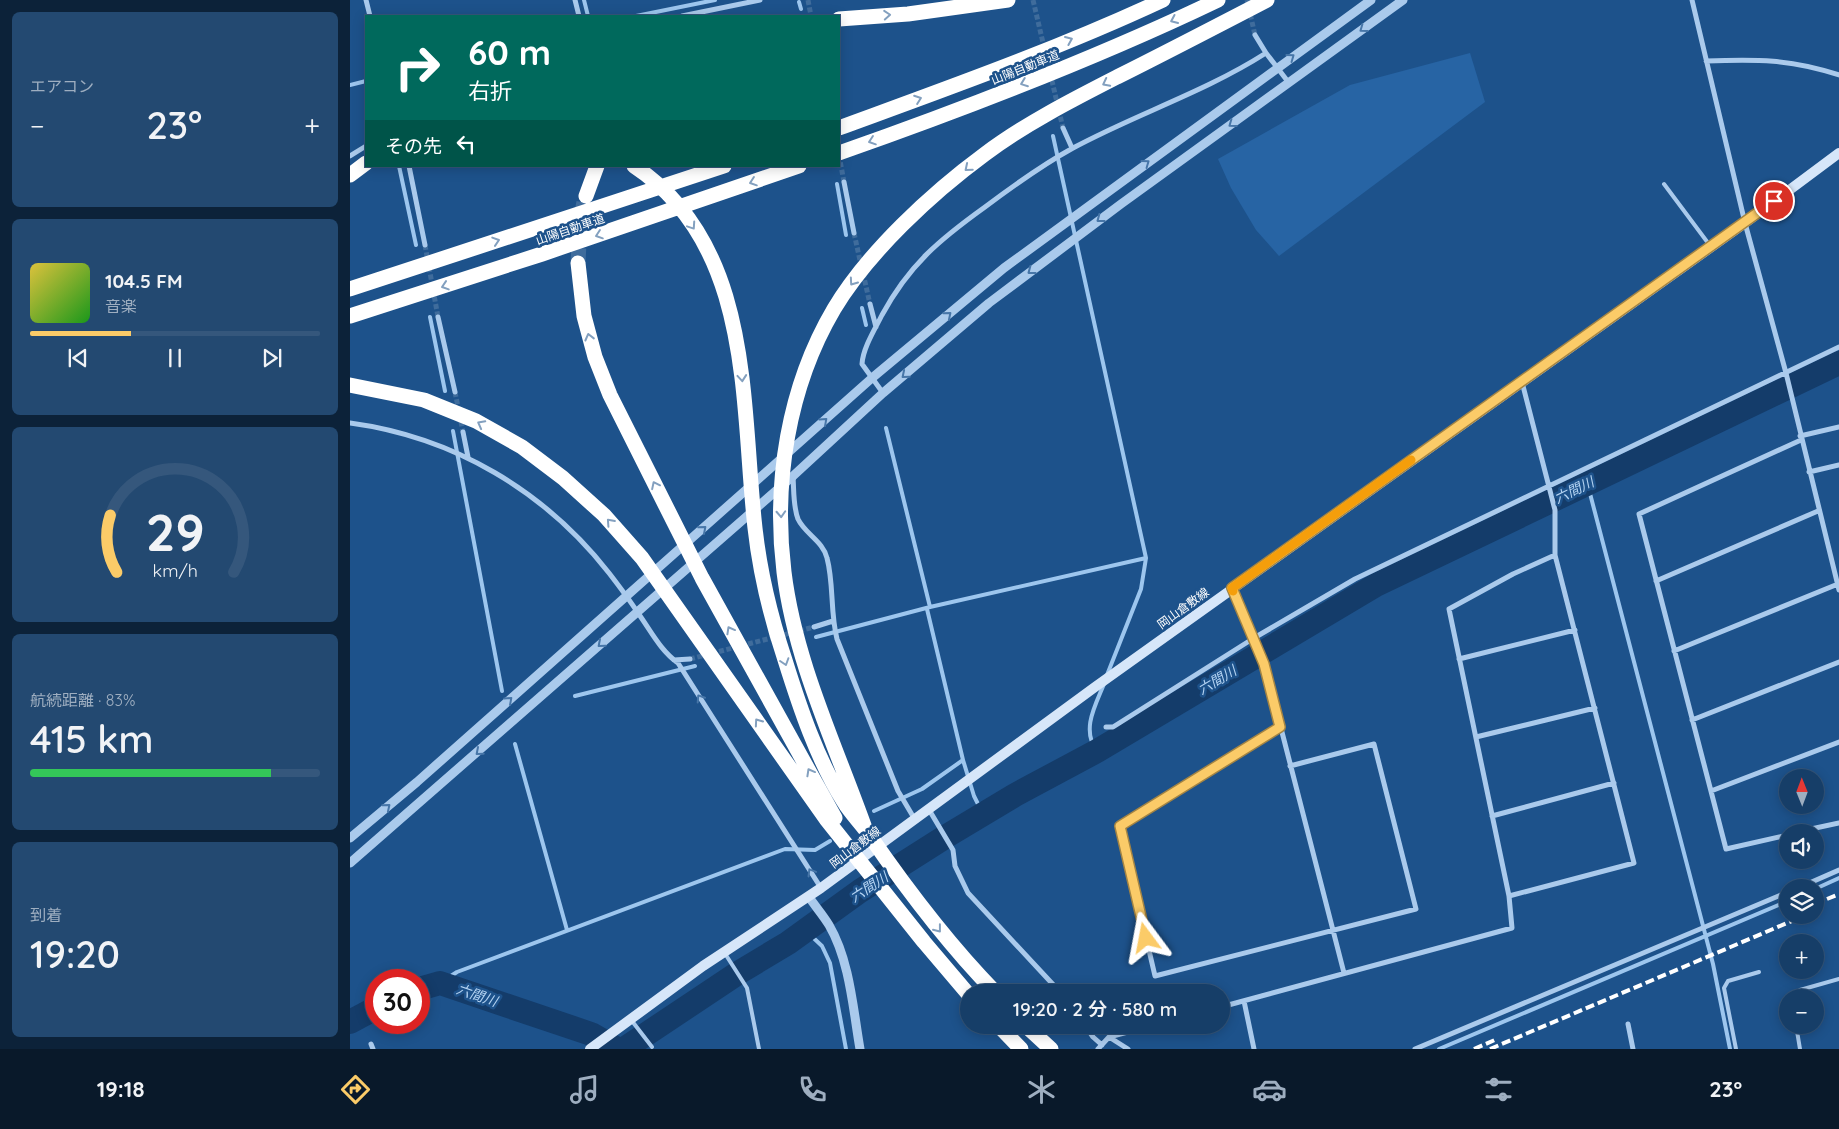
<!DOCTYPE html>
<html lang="ja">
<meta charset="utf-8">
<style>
:root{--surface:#163e68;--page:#234971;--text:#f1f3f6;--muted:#9eaec0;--line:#35577c;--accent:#fbcb68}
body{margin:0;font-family:Quicksand,"Noto Sans JP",sans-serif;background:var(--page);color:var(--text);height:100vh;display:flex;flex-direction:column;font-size:19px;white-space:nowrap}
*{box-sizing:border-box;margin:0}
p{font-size:16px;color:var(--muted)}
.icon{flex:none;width:28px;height:28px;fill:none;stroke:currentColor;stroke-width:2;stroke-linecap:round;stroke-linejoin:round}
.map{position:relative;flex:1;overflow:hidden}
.panel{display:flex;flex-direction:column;gap:12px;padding:12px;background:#0c2239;width:350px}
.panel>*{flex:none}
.top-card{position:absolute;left:15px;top:15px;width:475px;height:152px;border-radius:0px;box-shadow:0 2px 12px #0003,0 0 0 1px var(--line);background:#00695c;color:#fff;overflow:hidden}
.needle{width:32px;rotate:359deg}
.controls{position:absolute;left:1429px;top:769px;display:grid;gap:10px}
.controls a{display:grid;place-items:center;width:45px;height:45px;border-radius:50%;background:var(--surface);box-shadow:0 2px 12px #0003,0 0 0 1px var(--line);font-size:25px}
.speed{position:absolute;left:15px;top:969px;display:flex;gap:10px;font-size:25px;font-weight:700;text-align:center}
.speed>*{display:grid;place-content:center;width:65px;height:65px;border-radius:50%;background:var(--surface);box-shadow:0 2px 12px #0003,0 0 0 1px var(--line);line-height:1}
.speed .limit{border:8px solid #d22;background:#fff;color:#111}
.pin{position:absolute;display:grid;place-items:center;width:42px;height:42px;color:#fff;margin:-21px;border:2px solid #fff;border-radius:50%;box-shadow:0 1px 5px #0007}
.me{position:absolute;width:55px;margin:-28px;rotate:347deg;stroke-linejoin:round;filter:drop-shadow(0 0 4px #0008)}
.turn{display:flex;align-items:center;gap:18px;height:105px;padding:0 20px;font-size:22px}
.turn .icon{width:65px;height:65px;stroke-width:2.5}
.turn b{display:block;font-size:35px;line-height:42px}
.then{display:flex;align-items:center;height:48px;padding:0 20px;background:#0003;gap:10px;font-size:19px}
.big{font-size:38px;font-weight:600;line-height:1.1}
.panel .card{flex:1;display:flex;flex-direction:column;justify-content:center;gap:8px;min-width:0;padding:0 18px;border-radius:8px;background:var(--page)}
.panel .dial{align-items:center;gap:0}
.dial svg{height:130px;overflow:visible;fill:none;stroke:var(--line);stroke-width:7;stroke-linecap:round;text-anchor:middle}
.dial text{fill:var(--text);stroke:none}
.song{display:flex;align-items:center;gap:15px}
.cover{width:60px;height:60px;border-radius:8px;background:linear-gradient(135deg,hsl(50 70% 55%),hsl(120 70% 35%))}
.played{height:5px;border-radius:2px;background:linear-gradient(90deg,var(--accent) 35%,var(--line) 35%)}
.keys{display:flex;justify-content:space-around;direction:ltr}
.heat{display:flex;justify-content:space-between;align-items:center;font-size:28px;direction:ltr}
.charge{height:8px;border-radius:4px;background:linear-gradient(90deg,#34c759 83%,var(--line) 0)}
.trip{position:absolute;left:610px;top:984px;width:270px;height:50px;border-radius:25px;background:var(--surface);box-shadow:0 2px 12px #0003,0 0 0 1px var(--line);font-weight:600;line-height:50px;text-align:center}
.dock{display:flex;height:80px;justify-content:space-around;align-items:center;background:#09192a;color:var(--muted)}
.dock .icon{width:35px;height:35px}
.dock .active{color:var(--accent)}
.dock b{font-size:22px;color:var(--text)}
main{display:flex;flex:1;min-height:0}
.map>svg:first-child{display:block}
.green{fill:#2764a4}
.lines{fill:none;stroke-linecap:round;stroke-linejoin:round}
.stream{stroke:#9dc6ee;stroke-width:4}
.river{stroke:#143c6a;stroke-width:24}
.minor-tunnel{stroke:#3f6c9c;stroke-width:5;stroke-dasharray:5 2.5;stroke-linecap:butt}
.motorway-tunnel{stroke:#3f6c9c;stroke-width:15;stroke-dasharray:15 8;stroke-linecap:butt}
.service{stroke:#aacaec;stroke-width:4}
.minor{stroke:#aacaec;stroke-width:5}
.tertiary{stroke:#aacaec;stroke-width:9}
.secondary{stroke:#d6e6f9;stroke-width:10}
.motorway{stroke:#fff;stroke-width:15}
.rail{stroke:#fff;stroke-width:4;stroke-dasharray:9 4;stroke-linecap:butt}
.oneway{stroke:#83a0bf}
.oneway2{stroke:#4776a8}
.route-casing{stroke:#a38444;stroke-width:12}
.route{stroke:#fbcb68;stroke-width:9}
.slow{stroke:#f59e0b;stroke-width:9}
.labels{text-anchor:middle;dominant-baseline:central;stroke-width:5;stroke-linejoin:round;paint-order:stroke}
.street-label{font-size:12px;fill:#fff;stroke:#1d528b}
.water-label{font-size:14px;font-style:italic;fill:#b5d4f3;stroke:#1d528b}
</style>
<main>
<section class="panel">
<div class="card"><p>エアコン</p>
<div class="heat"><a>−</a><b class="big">23°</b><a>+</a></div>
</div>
<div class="card">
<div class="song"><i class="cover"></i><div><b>104.5 FM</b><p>音楽</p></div></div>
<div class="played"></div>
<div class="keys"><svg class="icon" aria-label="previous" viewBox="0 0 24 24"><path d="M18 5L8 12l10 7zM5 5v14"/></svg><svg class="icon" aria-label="pause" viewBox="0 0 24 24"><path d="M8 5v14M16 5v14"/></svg><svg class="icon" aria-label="next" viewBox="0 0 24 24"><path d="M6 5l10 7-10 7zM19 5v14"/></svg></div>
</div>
<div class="card dial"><svg viewBox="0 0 100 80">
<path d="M14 69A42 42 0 1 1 86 69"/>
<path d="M14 69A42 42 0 0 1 10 34" stroke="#fbcb68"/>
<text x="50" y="56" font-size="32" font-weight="700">29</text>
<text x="50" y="72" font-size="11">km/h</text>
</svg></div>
<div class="card"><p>航続距離 · 83%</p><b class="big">415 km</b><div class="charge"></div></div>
<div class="card"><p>到着</p><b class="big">19:20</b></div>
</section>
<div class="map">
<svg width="1489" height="1049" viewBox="0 0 1489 1049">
<rect width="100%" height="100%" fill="#1d528b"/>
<path class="green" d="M1120,53L1135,102L929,256L906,230L881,188L868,159L1000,85Z"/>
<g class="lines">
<path class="stream" d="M234,0L238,16
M449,2L451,9
M286,16L365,0
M0,85L16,81
M703,136L796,558L791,589L757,675
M49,166L66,245
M487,184L496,235
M512,308L516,325
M80,317L95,391
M536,428L580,607
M103,431L152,691
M1237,482L1363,964L1380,1049
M466,637L580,607L796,558
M225,696L345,666
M165,744L217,930
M747,751C731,730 745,706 754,684
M613,760L624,796L633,814
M524,811L572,789L613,760L577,609
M1465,889L1489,878
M455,930L472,946L480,963L496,1049
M90,983L107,972L435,849L465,850L480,841
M1089,1049L1438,901"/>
<path class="river" d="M69,989L90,983L241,1034L267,1049
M0,1022L26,1008
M274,1049L388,973L438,943L510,891L595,837L665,795L747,751L1026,585L1489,363"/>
<path class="minor-tunnel" d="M458,0L461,16
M683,0L713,128
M897,0L905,35
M489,155L494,182
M504,233L511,265
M75,245L88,317
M513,273L520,304
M105,392L113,432
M340,659L464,627"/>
<path class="motorway-tunnel" d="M228,263L230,222L234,202"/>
<path class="service" d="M1314,184L1361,247
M374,952L397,988L409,1049
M1446,998L1450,990L1489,979
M282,1021L302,1047
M1446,1025L1450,1049
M1386,1049L1374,988L1378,981L1409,972"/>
<path class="minor" d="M16,0L20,16
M225,0L229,16
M1342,0L1395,223L1436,373L1489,590
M332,16L410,0
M905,35L916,53
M1356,61C1406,59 1441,59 1489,75
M713,128L722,148
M0,156L16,146
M59,166L75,245
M494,182L504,233
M520,304L526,327
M88,317L105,392
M1172,382L1205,510V555L1284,863L1159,896L1099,609L1163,574L1205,555
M533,393L512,364C513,348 525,329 532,315C559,265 589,240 635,207C663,186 692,165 723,148C786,114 855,92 916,53L939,83
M0,423C104,437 195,491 259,573C269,586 279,599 288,613C301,631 310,650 328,663L471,888
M113,432L118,457
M1450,436L1489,427
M1459,472L1489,465
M443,477C444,490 443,506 448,519C455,534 473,541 477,558C484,584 480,612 487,639L548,791L564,818
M1306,581L1468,511
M882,589L915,666L994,973
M464,627L483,621
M1324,651L1488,584
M1109,659L1225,630
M324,660L340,659
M1342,720L1489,662
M756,727H763L904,638L1005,579L1489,347
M930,727L770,826L805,976L1066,909L1024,744L940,766
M1126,737L1245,708
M1361,791L1489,742
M578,808L603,850L605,866L618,893L710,992
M1142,816L1264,783
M1447,832L1489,823
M1438,835L1376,849L1289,514L1451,440
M1448,888L1489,870
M894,1001L904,1049
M871,1007L1162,928L1159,896
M1278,1024L1283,1049
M735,1025L743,1037L752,1045
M759,1037L778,1049
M21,1044L23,1049
M748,1049L759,1037L804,1025
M1065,1049L1438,892"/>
<path class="tertiary" d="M0,838L67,782L522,378L654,268L1021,0
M0,863L443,476L533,393L639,303L771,204L1053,0
M459,897C465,906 473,915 479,925C500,961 503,1009 510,1049"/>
<path class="secondary" d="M240,1049L353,966L471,888L745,687L1395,223L1489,153"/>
<path class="motorway" d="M489,19L558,14L658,0
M489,128C598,88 708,49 813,0
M489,153C617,108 745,59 868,0
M284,166C404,245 391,404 405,528C410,573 421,618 435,660C450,708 467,759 494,802C501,814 512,824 520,836C558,891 598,944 645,992
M0,175L16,163
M236,196L247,166
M228,263L234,316L245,357L260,395L352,578L485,818
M0,289L374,166
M0,316L192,254L449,166
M0,385L74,400L126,421L172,447L213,478L254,515L292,558L476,819L574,942L619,995
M516,831C486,746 445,662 434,572C423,483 438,387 484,309C518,252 582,193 635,154C675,124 722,100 767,77C817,52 867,26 917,0
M648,1025L671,1049
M675,1025L701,1049"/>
<path class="rail" d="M1465,904L1489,894
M1124,1049L1147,1039
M1140,1049L1456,915"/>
</g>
<defs><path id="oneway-chevron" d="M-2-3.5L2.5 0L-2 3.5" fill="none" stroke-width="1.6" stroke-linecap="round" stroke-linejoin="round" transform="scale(1.25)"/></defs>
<g class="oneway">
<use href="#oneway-chevron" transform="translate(537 15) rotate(-4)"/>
<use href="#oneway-chevron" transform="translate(824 20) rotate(156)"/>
<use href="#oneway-chevron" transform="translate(719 40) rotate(-23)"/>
<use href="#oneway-chevron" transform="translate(674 83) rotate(159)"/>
<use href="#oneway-chevron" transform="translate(756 83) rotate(153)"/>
<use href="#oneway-chevron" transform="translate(568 99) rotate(-20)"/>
<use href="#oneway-chevron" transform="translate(522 141) rotate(161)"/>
<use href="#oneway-chevron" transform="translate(618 168) rotate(140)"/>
<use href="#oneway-chevron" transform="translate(403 182) rotate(161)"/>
<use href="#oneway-chevron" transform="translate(342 226) rotate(56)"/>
<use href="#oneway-chevron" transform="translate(249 235) rotate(161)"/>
<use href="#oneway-chevron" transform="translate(146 241) rotate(-18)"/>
<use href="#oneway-chevron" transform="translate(503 282) rotate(125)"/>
<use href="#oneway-chevron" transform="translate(95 286) rotate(162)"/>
<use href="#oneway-chevron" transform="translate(239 337) rotate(-104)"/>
<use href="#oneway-chevron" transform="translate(392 378) rotate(85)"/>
<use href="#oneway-chevron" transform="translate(131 424) rotate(-152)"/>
<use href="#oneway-chevron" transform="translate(305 485) rotate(-116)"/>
<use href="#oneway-chevron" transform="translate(431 514) rotate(87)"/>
<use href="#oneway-chevron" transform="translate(260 522) rotate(-132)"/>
<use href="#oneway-chevron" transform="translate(380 630) rotate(-119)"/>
<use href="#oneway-chevron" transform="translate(435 662) rotate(72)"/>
<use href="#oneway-chevron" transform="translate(408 722) rotate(-125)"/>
<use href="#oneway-chevron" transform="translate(460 772) rotate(-119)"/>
<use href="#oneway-chevron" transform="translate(588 929) rotate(52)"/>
</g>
<g class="oneway2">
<use href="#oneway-chevron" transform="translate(1013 29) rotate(144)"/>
<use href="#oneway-chevron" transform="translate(941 57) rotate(-36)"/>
<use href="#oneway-chevron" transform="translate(882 124) rotate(144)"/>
<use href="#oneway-chevron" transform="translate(796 163) rotate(-36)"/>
<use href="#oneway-chevron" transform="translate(750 219) rotate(143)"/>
<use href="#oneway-chevron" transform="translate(681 271) rotate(143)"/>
<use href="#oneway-chevron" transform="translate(598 315) rotate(-40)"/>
<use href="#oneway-chevron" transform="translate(555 375) rotate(140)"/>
<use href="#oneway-chevron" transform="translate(474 421) rotate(-42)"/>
<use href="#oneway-chevron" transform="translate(353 529) rotate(-41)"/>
<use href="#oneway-chevron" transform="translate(251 644) rotate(139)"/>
<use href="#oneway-chevron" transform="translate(350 698) rotate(-123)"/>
<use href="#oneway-chevron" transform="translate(159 700) rotate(-42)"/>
<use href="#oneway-chevron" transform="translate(129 752) rotate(139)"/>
<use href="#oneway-chevron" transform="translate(37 807) rotate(-40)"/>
<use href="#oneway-chevron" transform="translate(461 872) rotate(-121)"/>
</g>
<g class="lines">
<defs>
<path id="route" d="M796,938L770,826L930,727L914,664L882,588L1424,201"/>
</defs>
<use href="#route" class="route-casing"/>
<use href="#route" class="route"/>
<path class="slow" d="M883,591L882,588L1061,460"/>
</g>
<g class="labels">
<g class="street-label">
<text transform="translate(675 67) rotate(-22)">山陽自動車道</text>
<text transform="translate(220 229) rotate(-19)">山陽自動車道</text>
<text transform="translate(833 608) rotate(-36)">岡山倉敷線</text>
<text transform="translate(505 847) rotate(-37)">岡山倉敷線</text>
</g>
<g class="water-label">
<text transform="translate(1224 490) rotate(-26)">六間川</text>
<text transform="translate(867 680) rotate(-31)">六間川</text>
<text transform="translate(519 887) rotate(-33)">六間川</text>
<text transform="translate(127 995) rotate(19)">六間川</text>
</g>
</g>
</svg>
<div class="controls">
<a><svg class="needle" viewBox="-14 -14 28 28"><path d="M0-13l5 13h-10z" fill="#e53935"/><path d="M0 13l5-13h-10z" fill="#9eaec0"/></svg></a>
<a><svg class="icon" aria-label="sound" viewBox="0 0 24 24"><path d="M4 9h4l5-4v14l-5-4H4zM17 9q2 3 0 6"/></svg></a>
<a><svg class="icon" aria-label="layers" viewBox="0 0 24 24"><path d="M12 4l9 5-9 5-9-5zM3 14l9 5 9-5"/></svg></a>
<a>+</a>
<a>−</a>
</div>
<div class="speed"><div class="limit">30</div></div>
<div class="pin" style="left:1424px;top:201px;background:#d93025"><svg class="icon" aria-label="arrive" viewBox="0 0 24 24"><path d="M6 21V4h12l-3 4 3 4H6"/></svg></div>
<svg class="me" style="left:796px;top:938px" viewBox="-20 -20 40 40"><path d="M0-17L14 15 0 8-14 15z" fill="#fbcb68" stroke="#fff" stroke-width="4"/></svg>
<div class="trip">19:20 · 2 分 · 580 m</div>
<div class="top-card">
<div class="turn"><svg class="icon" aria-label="right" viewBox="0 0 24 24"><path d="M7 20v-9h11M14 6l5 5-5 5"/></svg><div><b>60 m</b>右折</div></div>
<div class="then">その先<svg class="icon" aria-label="left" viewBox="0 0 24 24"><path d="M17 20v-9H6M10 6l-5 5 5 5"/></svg></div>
</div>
</div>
</main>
<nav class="dock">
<b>19:18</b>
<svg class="icon active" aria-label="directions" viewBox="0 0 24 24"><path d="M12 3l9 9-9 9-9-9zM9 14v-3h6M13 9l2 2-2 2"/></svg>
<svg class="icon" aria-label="music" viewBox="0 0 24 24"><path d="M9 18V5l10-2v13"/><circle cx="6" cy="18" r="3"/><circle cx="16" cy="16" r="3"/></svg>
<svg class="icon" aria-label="phone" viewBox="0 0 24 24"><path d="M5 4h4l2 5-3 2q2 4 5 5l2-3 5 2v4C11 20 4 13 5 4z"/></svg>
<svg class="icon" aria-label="climate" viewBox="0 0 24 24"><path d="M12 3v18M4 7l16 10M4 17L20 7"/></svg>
<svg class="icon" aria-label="car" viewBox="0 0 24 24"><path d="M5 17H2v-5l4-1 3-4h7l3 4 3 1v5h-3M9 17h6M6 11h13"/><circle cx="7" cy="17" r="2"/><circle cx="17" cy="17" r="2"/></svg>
<svg class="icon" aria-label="filters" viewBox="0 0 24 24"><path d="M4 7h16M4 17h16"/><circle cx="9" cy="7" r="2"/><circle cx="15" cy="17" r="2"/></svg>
<b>23°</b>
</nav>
